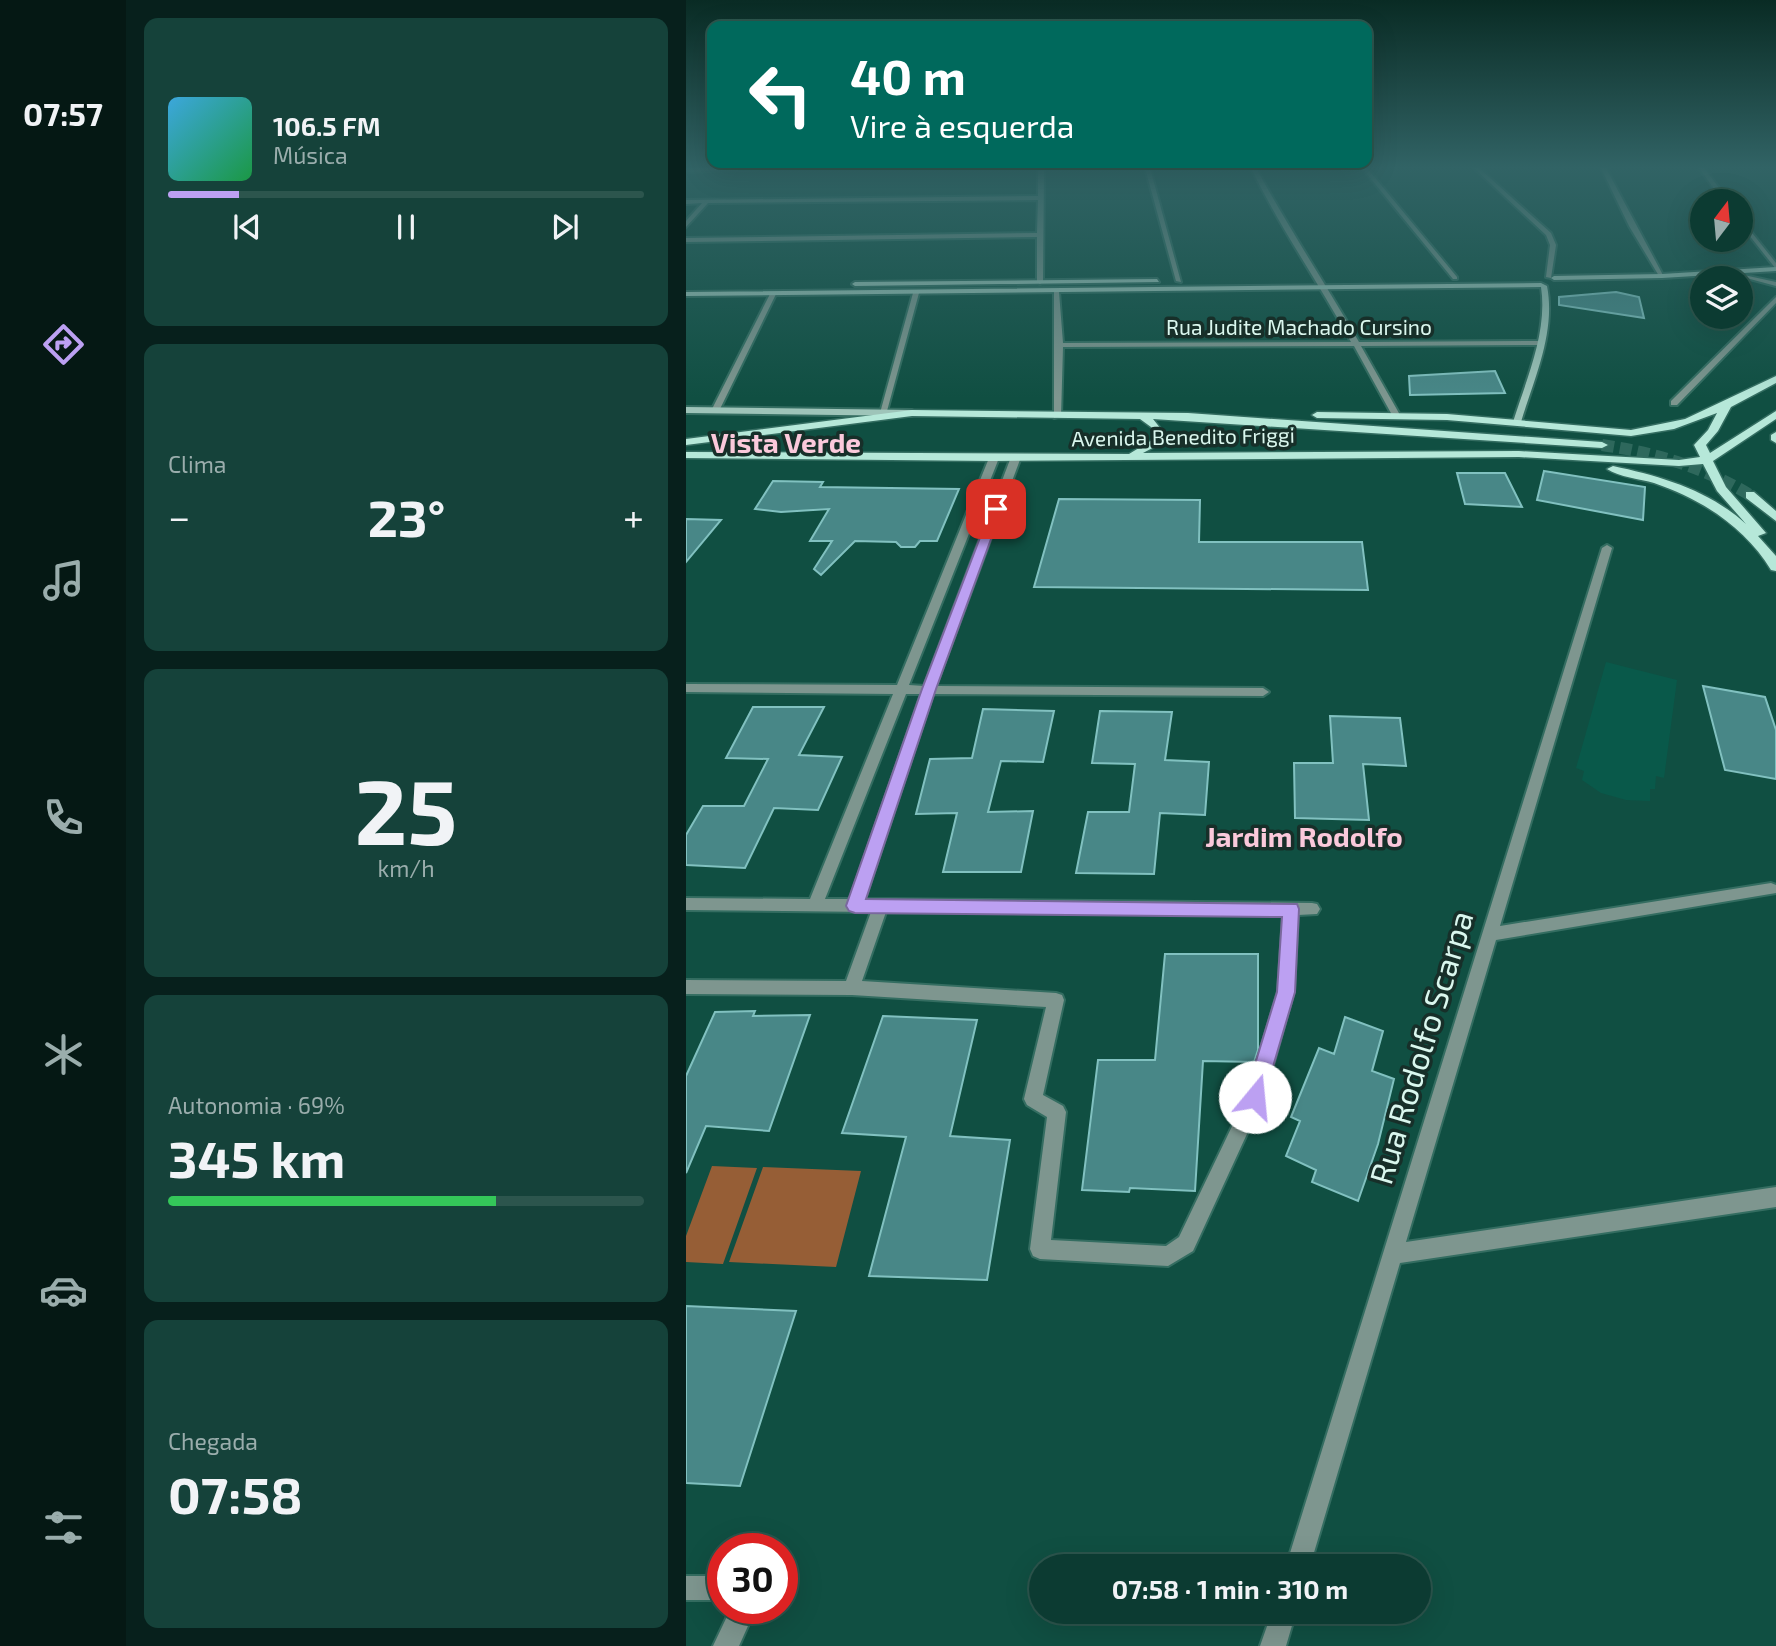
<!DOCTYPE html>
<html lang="pt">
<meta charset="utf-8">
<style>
:root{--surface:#0c3b32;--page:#15423a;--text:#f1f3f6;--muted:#9aadac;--line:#2c554d;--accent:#bca0f2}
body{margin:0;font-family:"Exo 2",sans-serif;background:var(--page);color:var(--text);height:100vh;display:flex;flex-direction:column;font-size:26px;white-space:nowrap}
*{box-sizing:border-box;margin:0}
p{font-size:23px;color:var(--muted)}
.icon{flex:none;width:38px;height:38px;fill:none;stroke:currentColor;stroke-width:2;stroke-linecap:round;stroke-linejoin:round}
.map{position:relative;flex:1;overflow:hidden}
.sheet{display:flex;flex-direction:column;gap:18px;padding:18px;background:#07201c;width:560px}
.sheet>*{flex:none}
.top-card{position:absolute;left:21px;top:21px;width:665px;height:147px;border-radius:14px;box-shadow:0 7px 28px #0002,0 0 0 2px var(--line);background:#00695c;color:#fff;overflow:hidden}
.needle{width:46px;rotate:16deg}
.buttons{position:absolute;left:1004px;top:189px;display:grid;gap:14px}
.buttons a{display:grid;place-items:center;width:63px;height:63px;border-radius:50%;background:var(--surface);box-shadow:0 7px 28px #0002,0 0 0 2px var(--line);font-size:35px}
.speed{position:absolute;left:21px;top:1533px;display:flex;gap:14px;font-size:35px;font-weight:700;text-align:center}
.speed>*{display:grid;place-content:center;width:91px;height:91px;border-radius:50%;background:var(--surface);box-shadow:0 7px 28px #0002,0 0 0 2px var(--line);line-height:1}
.speed .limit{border:10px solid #d22;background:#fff;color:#111}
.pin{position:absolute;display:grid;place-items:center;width:60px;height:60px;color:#fff;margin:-30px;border-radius:14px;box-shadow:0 4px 10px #0006}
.me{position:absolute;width:77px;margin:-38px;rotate:17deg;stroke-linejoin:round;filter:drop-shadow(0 0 5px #0008)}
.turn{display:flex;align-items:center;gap:24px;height:147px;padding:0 28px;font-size:32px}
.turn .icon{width:91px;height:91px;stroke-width:2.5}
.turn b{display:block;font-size:49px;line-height:60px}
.big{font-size:52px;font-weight:700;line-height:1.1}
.sheet .card{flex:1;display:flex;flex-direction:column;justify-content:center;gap:10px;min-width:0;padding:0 24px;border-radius:14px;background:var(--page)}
.sheet .dial{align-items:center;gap:0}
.dial b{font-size:91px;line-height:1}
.song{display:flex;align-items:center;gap:21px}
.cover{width:84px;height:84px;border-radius:10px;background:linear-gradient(135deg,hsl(200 70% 55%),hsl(140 70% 35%))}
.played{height:7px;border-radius:4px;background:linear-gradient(90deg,var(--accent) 15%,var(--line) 15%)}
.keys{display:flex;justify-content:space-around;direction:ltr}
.heat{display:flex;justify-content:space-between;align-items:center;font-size:38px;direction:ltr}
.charge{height:10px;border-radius:5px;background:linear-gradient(90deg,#34c759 69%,var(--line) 0)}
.trip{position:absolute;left:343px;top:1554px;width:402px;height:70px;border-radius:35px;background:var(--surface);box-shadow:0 7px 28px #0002,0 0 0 2px var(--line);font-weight:700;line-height:70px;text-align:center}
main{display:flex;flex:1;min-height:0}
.menu{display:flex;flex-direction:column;width:126px;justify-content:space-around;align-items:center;background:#051814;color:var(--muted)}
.menu .icon{width:49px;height:49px}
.menu .active{color:var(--accent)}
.menu b{font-size:32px;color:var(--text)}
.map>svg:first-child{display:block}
.built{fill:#09594a}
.green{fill:#965e36}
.building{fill:#488787;stroke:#81c1c0;stroke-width:2}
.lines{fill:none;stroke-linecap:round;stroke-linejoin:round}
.primary-tunnel{stroke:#2e685c;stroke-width:12;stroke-dasharray:12 6;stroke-linecap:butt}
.street-casing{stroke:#346d61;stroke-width:4}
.secondary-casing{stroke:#346d61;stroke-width:4}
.primary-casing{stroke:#346d61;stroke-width:3}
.street{fill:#7e968f;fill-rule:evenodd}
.secondary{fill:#9ec4b9;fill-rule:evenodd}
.primary{fill:#b6e8d9;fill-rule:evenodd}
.route{fill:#bca0f2;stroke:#7a689d;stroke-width:2}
.labels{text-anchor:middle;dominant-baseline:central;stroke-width:7;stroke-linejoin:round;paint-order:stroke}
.far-street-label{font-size:21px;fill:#daf7ee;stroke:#172f29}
.far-district-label{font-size:28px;font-weight:bold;fill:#fbc9db;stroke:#172f29}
.neighbourhood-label{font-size:28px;font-weight:bold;fill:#fbc9db;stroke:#172f29}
.near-street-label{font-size:32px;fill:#daf7ee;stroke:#172f29}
</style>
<main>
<nav class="menu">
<b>07:57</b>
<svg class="icon active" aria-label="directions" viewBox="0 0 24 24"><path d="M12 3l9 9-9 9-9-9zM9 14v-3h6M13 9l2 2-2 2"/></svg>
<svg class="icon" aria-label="music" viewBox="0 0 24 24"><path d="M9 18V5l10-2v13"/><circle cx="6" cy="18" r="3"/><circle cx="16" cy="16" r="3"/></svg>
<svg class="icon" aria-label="phone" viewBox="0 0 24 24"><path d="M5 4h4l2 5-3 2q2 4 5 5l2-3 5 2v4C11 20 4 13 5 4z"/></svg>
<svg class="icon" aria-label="climate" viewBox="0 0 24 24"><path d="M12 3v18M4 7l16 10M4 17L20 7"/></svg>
<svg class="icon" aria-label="car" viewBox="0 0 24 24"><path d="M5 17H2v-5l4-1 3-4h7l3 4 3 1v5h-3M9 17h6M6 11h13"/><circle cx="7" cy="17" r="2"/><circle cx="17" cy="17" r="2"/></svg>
<svg class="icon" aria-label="filters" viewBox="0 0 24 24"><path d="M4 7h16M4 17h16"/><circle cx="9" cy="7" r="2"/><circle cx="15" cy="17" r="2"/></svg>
</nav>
<section class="sheet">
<div class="card">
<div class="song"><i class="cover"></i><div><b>106.5 FM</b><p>Música</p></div></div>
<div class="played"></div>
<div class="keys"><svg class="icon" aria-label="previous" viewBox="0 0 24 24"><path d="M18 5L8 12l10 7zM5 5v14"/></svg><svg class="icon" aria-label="pause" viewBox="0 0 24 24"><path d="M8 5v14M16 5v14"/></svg><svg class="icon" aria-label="next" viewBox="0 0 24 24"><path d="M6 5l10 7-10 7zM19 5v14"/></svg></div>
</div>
<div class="card"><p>Clima</p>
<div class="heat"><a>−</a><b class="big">23°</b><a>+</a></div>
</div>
<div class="card dial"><b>25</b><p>km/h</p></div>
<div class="card"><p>Autonomia · 69%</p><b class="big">345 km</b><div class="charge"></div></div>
<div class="card"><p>Chegada</p><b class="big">07:58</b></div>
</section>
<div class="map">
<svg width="1090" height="1646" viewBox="0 0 1090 1646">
<rect width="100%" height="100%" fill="#104f42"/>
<path class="built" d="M920,662L991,680L978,778L970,776L969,789H964V801L940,800L915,793L896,780L898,771L890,768Z"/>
<path class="green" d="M26,1166L71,1168L37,1264L0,1262V1236Z
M77,1167L175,1171L150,1267L43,1262Z"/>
<path class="building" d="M930,292L953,297L958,318L873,305V297Z
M809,371L819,393L724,395L723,376Z
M858,471L959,487L957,520L851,500Z
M771,473H819L836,507L779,504Z
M87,481L137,482L134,487L273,489L251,541H234L229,547H215L210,542L169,541L135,575L128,569L146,541H124L143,509L95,512L69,509Z
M373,499L514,500L513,542H676L682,590L348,587Z
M0,519L35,520L0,562Z
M1017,686L1079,697L1090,730V779L1039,770Z
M67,707H138L113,755L156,757L132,810L88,808L59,868L0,865V835L17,806H58L82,759L40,758Z
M297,709L368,711L357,762L315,761L302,812L347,811L335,872H257L271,813L230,814L244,759L286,758Z
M414,711L486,712L479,760L523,762L519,815L474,813L468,874L390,873L402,812H443L449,764L406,763Z
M644,716L714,718L720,766L677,764L683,820L609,818L608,763H647Z
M479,954H572V1050L568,1062L517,1061L509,1191L444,1188L443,1192L396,1190L412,1060H469Z
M69,1011L67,1016L124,1015L83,1131L20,1126L0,1173V1076L29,1012Z
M197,1016L291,1020L264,1136L324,1140L301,1280L183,1276L220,1137L156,1133Z
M659,1017L697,1031L686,1071L708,1079L692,1144L672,1201L626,1182L630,1170L600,1156L614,1121L605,1117L633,1048L648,1054Z
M0,1306L110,1311L54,1486L0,1483Z"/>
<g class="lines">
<path class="primary-tunnel" d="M916,445C969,453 1018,467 1064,495"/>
<defs>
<path id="street" d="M0,168H96L0,172Z
M352,168H358L357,282L354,284L351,282V237L0,242V238L351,233L352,200L22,203L0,227V221L16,203L0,204V200L352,196Z
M459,168H464L495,282L490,281Z
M565,168H570C602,227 639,283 673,342L854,341L858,343L854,345L675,346L714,415L710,418L706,415L668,346L377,347L375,416L368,418V291L373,292L377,343L665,342C633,283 594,228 565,168Z
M676,168H681L771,277V279H767Z
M788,168H793L865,233L870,245L865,278L860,277L864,245L860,235Z
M915,168H920L978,277L973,276L943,226Z
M1013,168H1018L1043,201H1037Z
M1055,219L1090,263V269L1055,225Z
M1053,274L1090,282V286L1053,276Z
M230,291L233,293L201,411L194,413L227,293Z
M87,292L90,294L33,411L26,413L25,411L84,294Z
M1090,297V303L991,405H985V401Z
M330,454L335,457L250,686L577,688L583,692L577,696L247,694L179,899L626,903L631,904L634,909L631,914L612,915L608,991L578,1097L507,1251L482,1266L354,1259L347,1256L344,1249L361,1117L341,1105L338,1099L360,1007L166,995L0,994V980L160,981L185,912L0,910V898L124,899L207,694L0,692V684L211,685L303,458L311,456L313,458L223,685L238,686L325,457ZM220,694H235L164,899H139ZM200,912L597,915L592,991L561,1095L493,1237L480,1246L365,1240L380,1112L377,1106L357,1095L378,1000L376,995L370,993L176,981Z
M921,545L926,548L814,926L1085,883L1090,885V893L810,940L720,1242L1090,1187V1207L714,1263L624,1566H600L916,548Z
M0,1576H37V1600H0Z
M45,1608H70L53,1646H27Z
M586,1612H610L600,1646H574Z"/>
<path id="secondary" d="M1090,267V271L976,278L868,280L865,278L868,276L976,274Z
M471,279L473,282L169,286L166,284L169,282Z
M855,283L861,286C870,332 848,379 835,422L831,425L827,422C840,380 862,332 855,287L0,296V292Z
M0,407L226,410L230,413L226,416L0,413Z"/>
<path id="primary" d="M1090,376V383L1045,407L1032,431L1020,445L1024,453L1090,411V419L1027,461L1040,487L1080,533L1072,536L1090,556V571L1085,570C1059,527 1015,499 968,483C954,479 933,477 921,469L927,466C974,476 1023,490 1060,524L1031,491L1017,464L993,466L833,457L308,461L0,458V452L443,454L466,440L469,434L465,427L454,419L226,416L0,445V439L226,410L502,413L916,442L922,445L916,448L467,419L479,434L474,444L457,453L833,451L993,460L1014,457L1008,445L1022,430L1031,413L988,429L945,436L761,420L631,418L626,415L631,412L761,414L945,430L999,419Z
M1090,432V443L1085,440V435Z
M1060,492H1068L1090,511V521L1060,498Z"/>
</defs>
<use href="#street" class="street-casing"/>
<use href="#secondary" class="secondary-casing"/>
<use href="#primary" class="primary-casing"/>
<use href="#street" class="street"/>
<use href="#secondary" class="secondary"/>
<use href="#primary" class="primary"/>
</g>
<linearGradient id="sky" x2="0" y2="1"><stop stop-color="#092b24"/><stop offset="0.42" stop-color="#316365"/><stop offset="1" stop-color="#316365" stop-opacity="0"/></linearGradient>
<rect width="1090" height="398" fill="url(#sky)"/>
<path class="route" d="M310,506L316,509L250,689L180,899L611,904L613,909L609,992L576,1104L569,1107L562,1104L559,1097L591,992L596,917L169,913L163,911L160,906L236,689L305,509Z"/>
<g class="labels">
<g class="far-street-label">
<text x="613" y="326">Rua Judite Machado Cursino</text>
<text transform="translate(497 436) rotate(-1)">Avenida Benedito Friggi</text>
</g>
<g class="far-district-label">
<text x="100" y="442">Vista Verde</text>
</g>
<g class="neighbourhood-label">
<text x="618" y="836">Jardim Rodolfo</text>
</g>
<g class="near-street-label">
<text transform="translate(734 1047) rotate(-73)">Rua Rodolfo Scarpa</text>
</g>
</g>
</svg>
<div class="buttons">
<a><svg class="needle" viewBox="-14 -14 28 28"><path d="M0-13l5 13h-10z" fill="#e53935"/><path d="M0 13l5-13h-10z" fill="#9aadac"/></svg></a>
<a><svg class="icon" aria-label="layers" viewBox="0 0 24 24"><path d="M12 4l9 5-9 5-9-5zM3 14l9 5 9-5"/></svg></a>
</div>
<div class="speed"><div class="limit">30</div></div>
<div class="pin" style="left:310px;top:509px;background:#d93025"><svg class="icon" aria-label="arrive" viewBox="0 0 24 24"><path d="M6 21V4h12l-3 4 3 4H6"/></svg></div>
<svg class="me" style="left:569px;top:1097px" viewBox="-20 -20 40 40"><circle r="19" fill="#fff"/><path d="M0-13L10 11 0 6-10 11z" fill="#bca0f2"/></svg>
<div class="trip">07:58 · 1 min · 310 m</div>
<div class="top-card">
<div class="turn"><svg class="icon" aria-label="left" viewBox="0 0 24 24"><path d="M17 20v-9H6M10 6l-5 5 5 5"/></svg><div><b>40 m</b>Vire à esquerda</div></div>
</div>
</div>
</main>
